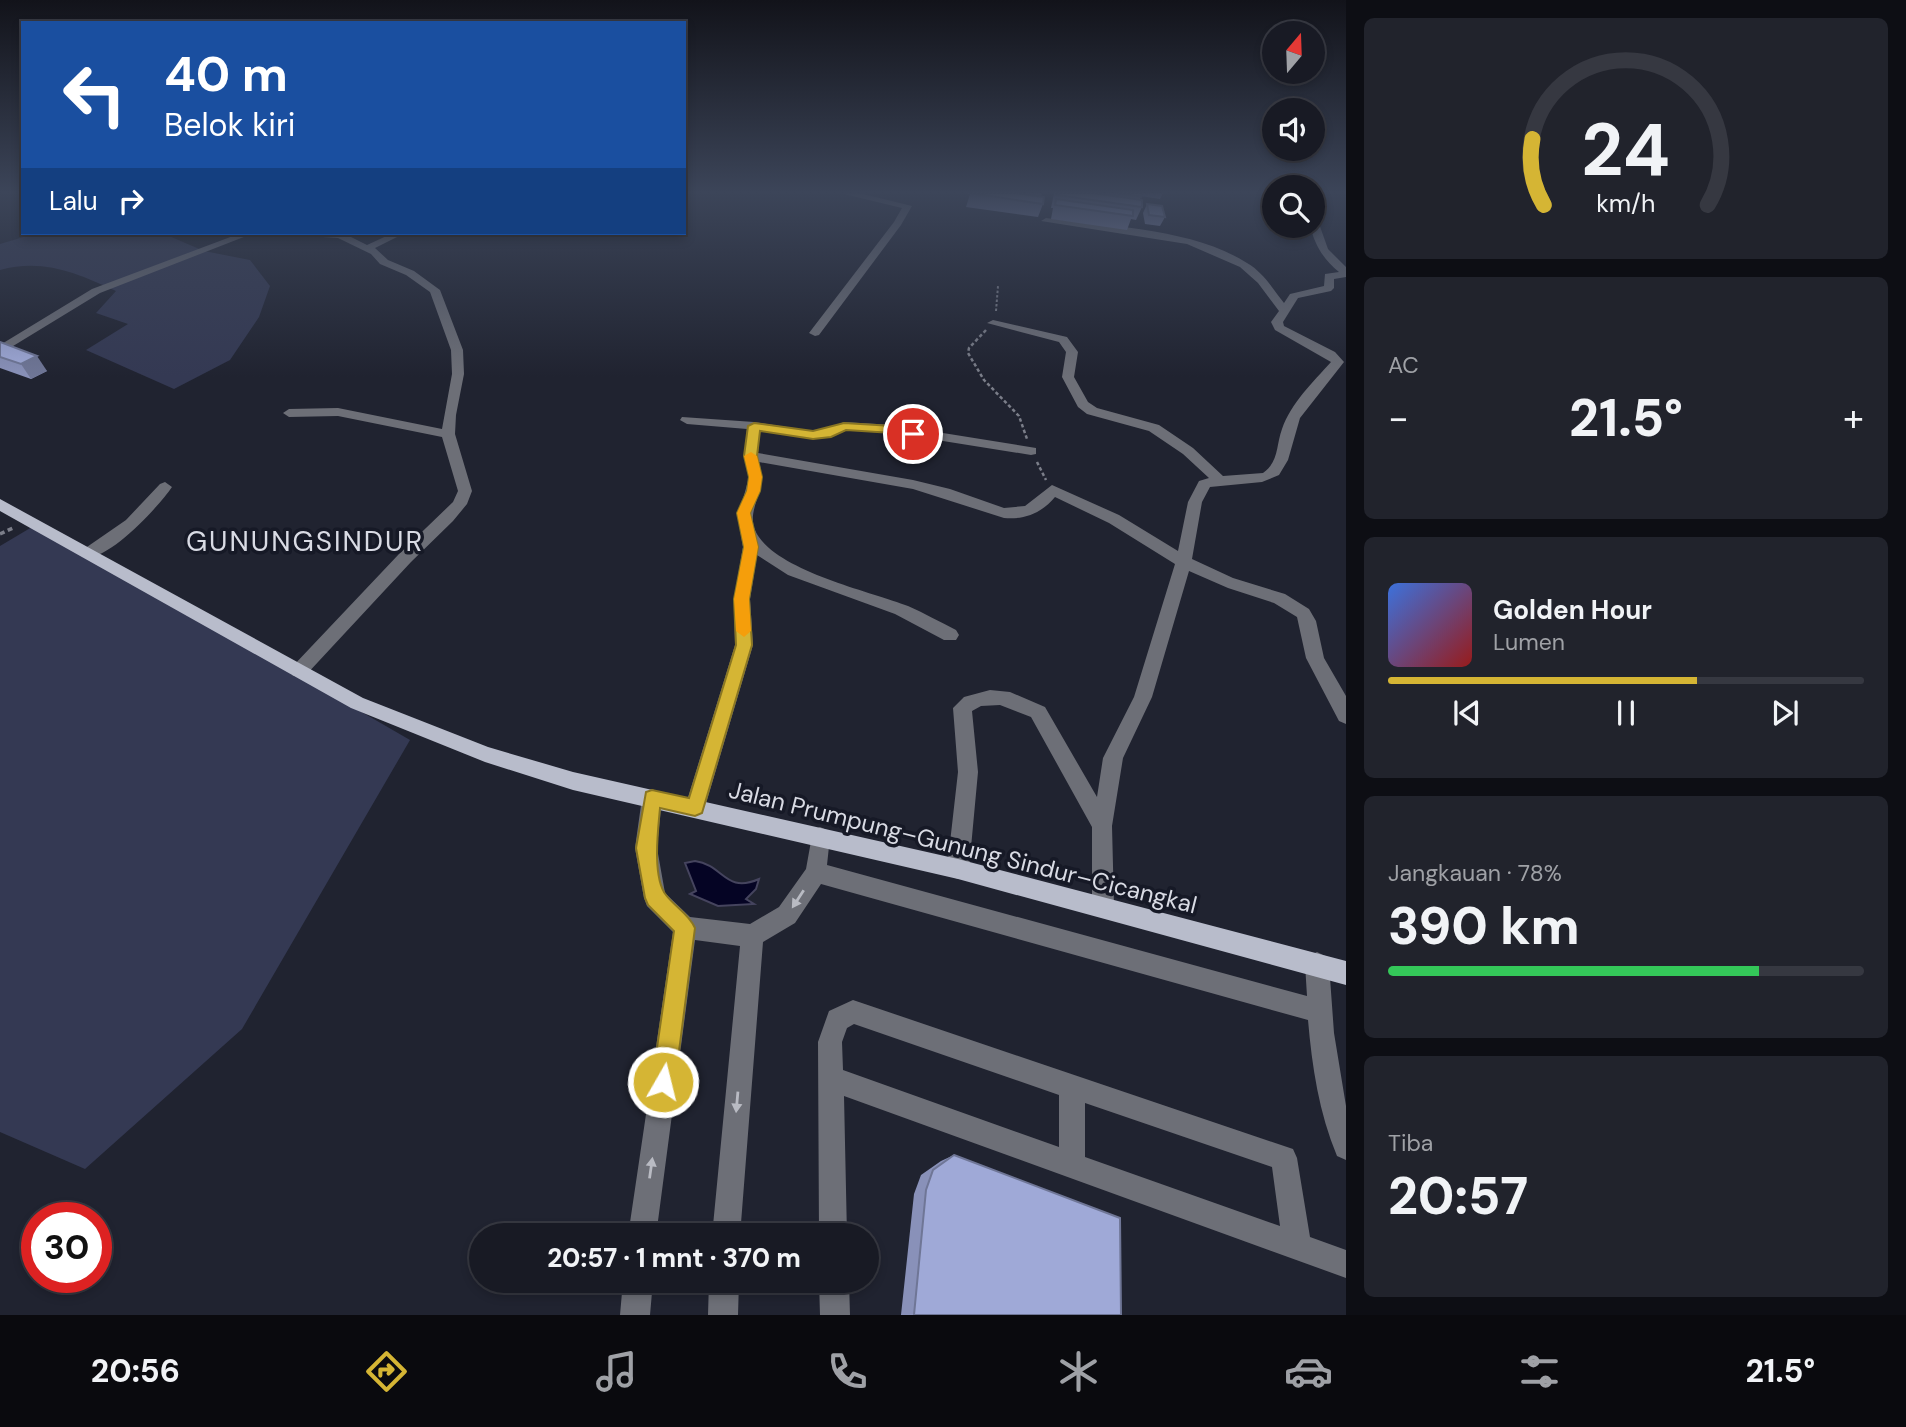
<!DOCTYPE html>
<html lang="id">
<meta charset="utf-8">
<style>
:root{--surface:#181a24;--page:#21232c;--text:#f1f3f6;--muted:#9fa1a6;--line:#363841;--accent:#d5b534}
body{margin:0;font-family:"DM Sans",sans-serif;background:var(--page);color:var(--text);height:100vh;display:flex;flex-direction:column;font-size:26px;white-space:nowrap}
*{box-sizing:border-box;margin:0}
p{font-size:23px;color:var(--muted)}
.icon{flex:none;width:38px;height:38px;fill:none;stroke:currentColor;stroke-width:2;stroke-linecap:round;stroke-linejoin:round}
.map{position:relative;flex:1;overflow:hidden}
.drawer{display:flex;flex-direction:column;gap:18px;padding:18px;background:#0d0e14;width:560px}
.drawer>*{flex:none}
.top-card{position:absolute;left:21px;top:21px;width:665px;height:214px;border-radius:0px;box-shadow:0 4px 10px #0003,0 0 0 2px var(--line);background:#1a4fa0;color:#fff;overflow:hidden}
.needle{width:46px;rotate:19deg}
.tools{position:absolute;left:1262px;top:21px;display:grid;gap:14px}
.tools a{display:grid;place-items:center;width:63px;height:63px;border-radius:50%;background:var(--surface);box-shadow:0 4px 10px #0003,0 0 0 2px var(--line);font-size:35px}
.speed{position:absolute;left:21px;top:1202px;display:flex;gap:14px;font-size:35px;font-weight:700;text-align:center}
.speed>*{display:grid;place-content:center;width:91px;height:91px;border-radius:50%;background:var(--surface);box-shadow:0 4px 10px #0003,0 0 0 2px var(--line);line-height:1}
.speed .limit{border:10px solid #d22;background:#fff;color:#111}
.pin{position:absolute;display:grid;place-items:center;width:60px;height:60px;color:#fff;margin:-30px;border:4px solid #fff;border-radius:50%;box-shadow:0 2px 7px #0007}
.me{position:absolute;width:77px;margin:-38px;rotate:8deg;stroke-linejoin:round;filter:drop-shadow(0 0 5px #0008)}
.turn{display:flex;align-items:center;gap:24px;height:147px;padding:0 28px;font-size:32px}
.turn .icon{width:91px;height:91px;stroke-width:2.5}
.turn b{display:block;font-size:49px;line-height:60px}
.then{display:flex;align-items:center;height:66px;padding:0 28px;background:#0003;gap:14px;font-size:26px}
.big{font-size:52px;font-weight:800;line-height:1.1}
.drawer .tile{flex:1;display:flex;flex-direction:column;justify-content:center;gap:10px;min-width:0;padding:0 24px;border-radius:10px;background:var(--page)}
.drawer .dial{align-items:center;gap:0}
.dial svg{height:182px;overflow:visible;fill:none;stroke:var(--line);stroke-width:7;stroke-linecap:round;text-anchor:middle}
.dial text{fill:var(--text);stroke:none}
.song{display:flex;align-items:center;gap:21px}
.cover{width:84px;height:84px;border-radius:10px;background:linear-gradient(135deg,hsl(220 70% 55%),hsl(0 70% 35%))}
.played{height:7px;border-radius:4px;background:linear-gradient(90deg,var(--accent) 65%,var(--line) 65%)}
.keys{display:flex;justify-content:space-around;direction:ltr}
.heat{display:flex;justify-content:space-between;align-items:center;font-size:38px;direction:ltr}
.charge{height:10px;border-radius:5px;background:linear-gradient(90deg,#34c759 78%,var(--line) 0)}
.trip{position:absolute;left:469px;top:1223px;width:410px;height:70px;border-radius:35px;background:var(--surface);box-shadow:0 4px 10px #0003,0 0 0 2px var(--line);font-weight:800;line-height:70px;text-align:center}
.menu{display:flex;height:112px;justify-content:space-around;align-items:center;background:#0a0a0e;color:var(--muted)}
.menu .icon{width:49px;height:49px}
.menu .on{color:var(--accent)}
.menu b{font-size:32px;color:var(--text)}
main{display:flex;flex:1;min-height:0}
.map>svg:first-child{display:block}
.green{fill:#343953}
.water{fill:#050424;stroke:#45445e;stroke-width:2}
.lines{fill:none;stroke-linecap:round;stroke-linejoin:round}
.path-far2{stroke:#7b7e89;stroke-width:2;stroke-dasharray:2.5 2;stroke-linecap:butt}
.path-far1{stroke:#7b7e89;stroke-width:2.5;stroke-dasharray:3.5 2.5;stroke-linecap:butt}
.path{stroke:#7b7e89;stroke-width:3.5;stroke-dasharray:5 3.5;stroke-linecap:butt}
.minor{fill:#6d6f77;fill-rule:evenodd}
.major{fill:#b8bccb;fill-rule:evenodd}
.wall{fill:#8991b9}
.shaded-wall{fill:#6f7696}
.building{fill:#9fa9d7;stroke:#6f7696;stroke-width:2}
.oneway{fill:#b9bbc3}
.route{fill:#d5b534;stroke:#8a7622;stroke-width:2}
.slow{fill:#f59e0b}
.labels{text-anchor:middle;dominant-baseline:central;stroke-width:7;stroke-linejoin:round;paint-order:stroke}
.street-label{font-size:24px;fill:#d9dbe4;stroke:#161926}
.quarter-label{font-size:28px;letter-spacing:2px;fill:#d9dbe4;stroke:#161926}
</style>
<main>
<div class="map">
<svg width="1346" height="1315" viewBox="0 0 1346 1315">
<rect width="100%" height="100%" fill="#202330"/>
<path class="green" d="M37,233H162L204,251L250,260L270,286L259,317L230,360L174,389L86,350L128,324L96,313L116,291C77,273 43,258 0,270V244Z
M37,524L410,740L242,1029L85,1169L0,1132V546Z"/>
<path class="water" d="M695,861C724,865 725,894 759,879L756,889L746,899L754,904L718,906L690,894L696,891L685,863Z"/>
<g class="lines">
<path class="path-far2" d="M996,311L998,286"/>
<path class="path-far1" d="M986,330L969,348L968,353L984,380L1019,416L1027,439
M1037,462L1046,480"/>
<path class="path" d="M0,534L13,528"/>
<path class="minor" d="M840,193H859L912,206L901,225L819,335L815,336L809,333L894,222L902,208Z
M1312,215L1317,218L1328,249L1346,267V277L1334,279V288L1331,291L1298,298L1283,322L1284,326L1335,352L1344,362L1300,418L1288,460L1279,475L1262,482L1210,487L1202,502L1192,559L1233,578L1285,594L1309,609L1316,621L1324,658L1346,696V724L1339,721L1306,658L1297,617L1274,603L1228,588L1189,571L1152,697L1123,758L1112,826L1114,906L1111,914L1103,917L1095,914L1092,906V827L1031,717L1000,705L981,706L972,711L978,772L969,869L966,876L958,879L950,876L947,869L958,772L953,708L964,697L990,690L1010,692L1045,707L1097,797L1103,758L1134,697L1175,564L1109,523L1055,497C1042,513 1024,520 1004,518L913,489L759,462C768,491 746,509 755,530C772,570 869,591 908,606C924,613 940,622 956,630L959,635L956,640H944L895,614L788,575L757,555L750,599L753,645L705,807L702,813L695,816L688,813L685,807L735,645L734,599L743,547L738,518L749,477L744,456L747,429L687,424L680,420L682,417L754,422L813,431L824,430L844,422L893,425L1036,448V454L1031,455L893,433L846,430L831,437L813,439L760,431L758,453L913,480L950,489L1004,508L1025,506L1052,485L1119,515L1178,551L1188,502L1199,481L1209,478L1183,454L1149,431L1087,414L1078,407L1062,377L1066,352L1059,342L987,323L993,320L1067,337L1078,352L1074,377L1088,402L1097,408L1159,425L1193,448L1223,476L1263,473C1279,462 1276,445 1282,429C1291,403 1313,382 1331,362L1275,330L1271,322L1279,311L1258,283L1240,267L1187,244L1041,221L1046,218C1110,227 1192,228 1247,263C1263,272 1273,289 1284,303L1290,294L1324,286L1325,274L1339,272C1323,259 1315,245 1310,226H1312Z
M241,233H254L100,293L0,354V345L92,289Z
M303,233H343L367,245L393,233H405L375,248L388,260L414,271L440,290L463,350L464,374L456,415L455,434L472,491L467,504L453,521L411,562L305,676H293L290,671L293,666L399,554L453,502L458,491L442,437L338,416L289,417L283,413L289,409L338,408L442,429L452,374L451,350L430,292L406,275L380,264L371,254L338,238L308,236Z
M165,482L172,487C160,505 107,563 84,557L82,553L84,549L126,520L160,484Z
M652,789L659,792L662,798L657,848L665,893L690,917L750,924L779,907L806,869L813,830L820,827L827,830L830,837L827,865L1307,996L1305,964L1309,956L1317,952L1325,956L1329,964L1334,1033L1346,1106V1160L1337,1156C1319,1113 1312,1067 1308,1020L821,884L795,923L763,942L740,1236H712L740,946L695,940L656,1236H628L673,932L647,906L644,898L635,848L642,798L645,792Z
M853,1000L1293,1149L1297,1158L1310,1237L1346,1250V1278L844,1096L847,1236H819L818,1042L829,1011ZM854,1024L1059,1095V1147L843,1070L842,1042L847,1028ZM1085,1103L1272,1167L1280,1226L1085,1157Z
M623,1281H653L650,1315H620Z
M709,1281H739L738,1315H708Z
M819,1281H849L850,1315H820Z"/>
<path class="major" d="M0,499L363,698L488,747L573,772L958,859L1346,961V985L958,879L573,790L485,762L351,708L0,511Z"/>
</g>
<path class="wall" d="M965,193H1043L1040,197L1043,204L1038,217L966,207L970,194Z
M1054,193H1163L1160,199L1141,196L1140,200L1142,207L1136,220L1131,219L1127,230L1051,219L1053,208H1051Z
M1147,204L1165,217L1160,226L1145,224L1143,213Z
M0,342L47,371L31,379L0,368Z
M954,1155L1121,1315H901L914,1194L921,1175L941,1161Z"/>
<path class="shaded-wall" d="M37,356L47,371L31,379L21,364Z"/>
<path class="building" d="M970,193H1016L1044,197L1043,204Z
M1056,193H1093L1142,200V207L1056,195Z
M1118,193H1142L1141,197Z
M1056,199L1133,210V216L1055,205Z
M1147,204L1162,206L1165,217L1149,215Z
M0,342L37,356L21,364L0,357Z
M954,1155L1120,1218L1121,1315H914L926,1190L933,1170Z"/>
<defs><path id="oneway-solid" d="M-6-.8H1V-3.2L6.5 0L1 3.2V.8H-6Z" transform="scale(1.75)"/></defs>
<g class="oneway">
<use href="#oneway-solid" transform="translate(798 899) rotate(123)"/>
<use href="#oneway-solid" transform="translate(737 1102) rotate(95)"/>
<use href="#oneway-solid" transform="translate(651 1168) rotate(-82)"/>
</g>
<linearGradient id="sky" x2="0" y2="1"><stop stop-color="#12131a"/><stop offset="0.51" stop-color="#3c4559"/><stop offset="1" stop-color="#3c4559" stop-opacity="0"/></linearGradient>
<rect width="1346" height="377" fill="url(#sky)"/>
<path class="route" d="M754,423L813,431L844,423L893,426L919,434L913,438L893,433L846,430L831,437L813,439L760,431L757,456L762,477L760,491L750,513L758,547L749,599L752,645L702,813L695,816L660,808C658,830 652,877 666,895C675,907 689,914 695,928L675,1082L672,1090L663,1093L655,1090L652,1082L674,931L648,905L645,898L636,848L646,792L652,790L689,798L736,645L734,599L744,547L737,513L747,491L749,477L744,456L748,426Z"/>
<path class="slow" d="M751,452L757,456L762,477L760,491L750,513L758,547L749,599L751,631L744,637L736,631L734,599L744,547L737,513L747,491L749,477L744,456Z"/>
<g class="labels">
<g class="street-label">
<text transform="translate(963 847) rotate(14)">Jalan Prumpung–Gunung Sindur–Cicangkal</text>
</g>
<g class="quarter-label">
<text x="305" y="541">GUNUNGSINDUR</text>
</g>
</g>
</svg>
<div class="tools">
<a><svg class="needle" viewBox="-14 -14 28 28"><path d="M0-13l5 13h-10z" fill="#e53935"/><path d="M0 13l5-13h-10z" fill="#9fa1a6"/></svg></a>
<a><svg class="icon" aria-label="sound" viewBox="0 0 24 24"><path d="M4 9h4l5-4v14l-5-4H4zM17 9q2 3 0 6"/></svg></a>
<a><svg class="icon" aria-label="search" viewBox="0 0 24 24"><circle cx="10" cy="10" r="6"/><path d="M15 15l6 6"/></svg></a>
</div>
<div class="speed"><div class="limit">30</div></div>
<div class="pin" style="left:913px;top:434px;background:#d93025"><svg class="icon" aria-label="arrive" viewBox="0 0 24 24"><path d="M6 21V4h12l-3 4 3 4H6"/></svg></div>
<svg class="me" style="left:663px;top:1082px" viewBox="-20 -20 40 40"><circle r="17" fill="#d5b534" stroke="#fff" stroke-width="3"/><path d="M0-11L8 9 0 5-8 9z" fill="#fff"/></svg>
<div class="trip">20:57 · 1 mnt · 370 m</div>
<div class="top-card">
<div class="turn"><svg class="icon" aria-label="left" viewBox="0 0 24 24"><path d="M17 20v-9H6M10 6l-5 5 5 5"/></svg><div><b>40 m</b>Belok kiri</div></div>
<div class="then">Lalu<svg class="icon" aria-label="right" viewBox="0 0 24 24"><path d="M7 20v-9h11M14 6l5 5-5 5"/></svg></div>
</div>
</div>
<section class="drawer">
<div class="tile dial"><svg viewBox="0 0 100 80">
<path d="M14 69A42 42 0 1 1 86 69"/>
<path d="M14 69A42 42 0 0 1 9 40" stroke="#d5b534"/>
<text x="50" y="56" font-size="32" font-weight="700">24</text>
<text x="50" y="72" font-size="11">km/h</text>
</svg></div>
<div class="tile"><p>AC</p>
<div class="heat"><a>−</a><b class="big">21.5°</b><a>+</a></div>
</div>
<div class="tile">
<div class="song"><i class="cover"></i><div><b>Golden Hour</b><p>Lumen</p></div></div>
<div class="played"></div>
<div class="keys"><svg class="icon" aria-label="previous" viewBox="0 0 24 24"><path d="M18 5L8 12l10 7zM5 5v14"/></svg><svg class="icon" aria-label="pause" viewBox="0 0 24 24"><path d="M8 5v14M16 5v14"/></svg><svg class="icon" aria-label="next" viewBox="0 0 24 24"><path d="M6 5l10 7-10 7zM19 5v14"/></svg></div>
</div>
<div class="tile"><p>Jangkauan · 78%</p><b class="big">390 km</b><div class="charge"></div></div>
<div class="tile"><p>Tiba</p><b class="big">20:57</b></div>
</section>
</main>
<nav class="menu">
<b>20:56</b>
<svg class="icon on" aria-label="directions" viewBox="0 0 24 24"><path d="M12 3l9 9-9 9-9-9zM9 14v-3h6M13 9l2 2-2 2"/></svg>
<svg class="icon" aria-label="music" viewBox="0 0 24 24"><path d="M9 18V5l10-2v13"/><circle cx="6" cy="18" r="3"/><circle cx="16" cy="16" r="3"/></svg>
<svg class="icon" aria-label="phone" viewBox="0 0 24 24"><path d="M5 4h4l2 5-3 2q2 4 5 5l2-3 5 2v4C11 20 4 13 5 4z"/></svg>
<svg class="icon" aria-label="climate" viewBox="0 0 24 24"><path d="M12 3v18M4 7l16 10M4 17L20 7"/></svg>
<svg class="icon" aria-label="car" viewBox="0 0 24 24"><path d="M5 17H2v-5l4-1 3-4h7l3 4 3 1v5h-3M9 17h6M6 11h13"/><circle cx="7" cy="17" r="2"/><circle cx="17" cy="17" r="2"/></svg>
<svg class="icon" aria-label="filters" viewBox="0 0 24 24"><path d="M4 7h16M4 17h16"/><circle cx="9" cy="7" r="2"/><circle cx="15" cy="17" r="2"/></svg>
<b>21.5°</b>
</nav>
